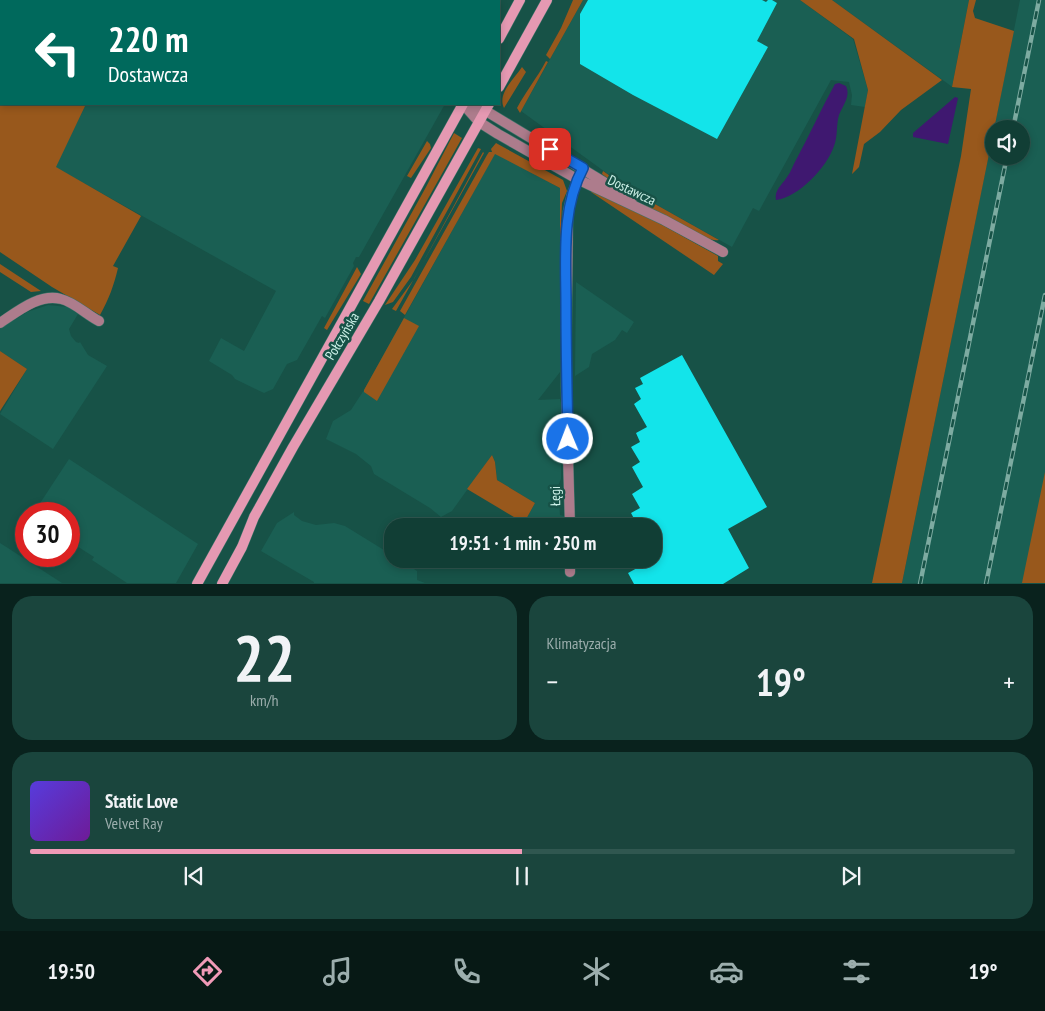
<!DOCTYPE html>
<html lang="pl">
<meta charset="utf-8">
<style>
:root{--surface:#113e35;--page:#1a453d;--text:#f1f3f6;--muted:#9caead;--line:#305750;--accent:#f09ab7}
body{margin:0;font-family:"PT Sans Narrow",sans-serif;background:var(--page);color:var(--text);height:100vh;display:flex;flex-direction:column;font-size:19px;white-space:nowrap}
*{box-sizing:border-box;margin:0}
p{font-size:16px;color:var(--muted)}
.icon{flex:none;width:28px;height:28px;fill:none;stroke:currentColor;stroke-width:2;stroke-linecap:round;stroke-linejoin:round}
.map{position:relative;height:584px;overflow:hidden}
.panel{display:flex;flex-direction:column;gap:12px;padding:12px;background:#09221d;flex:1}
.panel>*{flex:none}
.guide{position:absolute;left:0px;top:0px;width:500px;height:105px;box-shadow:0 2px 8px #0003,0 0 0 1px var(--line);background:#00695c;color:#fff;overflow:hidden}
.buttons{position:absolute;left:985px;top:120px;display:grid;gap:10px}
.buttons a{display:grid;place-items:center;width:45px;height:45px;border-radius:50%;background:var(--surface);box-shadow:0 2px 8px #0003,0 0 0 1px var(--line);font-size:25px}
.speed{position:absolute;left:15px;top:502px;display:flex;gap:10px;font-size:25px;font-weight:700;text-align:center}
.speed>*{display:grid;place-content:center;width:65px;height:65px;border-radius:50%;background:var(--surface);box-shadow:0 2px 8px #0003,0 0 0 1px var(--line);line-height:1}
.speed .limit{border:8px solid #d22;background:#fff;color:#111}
.pin{position:absolute;display:grid;place-items:center;width:42px;height:42px;color:#fff;margin:-21px;border-radius:10px;box-shadow:0 2px 8px #0006}
.me{position:absolute;width:55px;margin:-28px;rotate:359deg;stroke-linejoin:round;filter:drop-shadow(0 0 4px #0008)}
.turn{display:flex;align-items:center;gap:18px;height:105px;padding:0 25px;font-size:22px}
.turn .icon{width:65px;height:65px;stroke-width:2.5}
.turn b{display:block;font-size:35px;line-height:42px}
.big{font-size:38px;font-weight:700;line-height:1.1}
.panel .widget{flex:1;display:flex;flex-direction:column;justify-content:center;gap:8px;min-width:0;padding:0 18px;border-radius:20px;background:var(--page)}
.panel .dial{align-items:center;gap:0}
.dial b{font-size:65px;line-height:1}
.song{display:flex;align-items:center;gap:15px}
.cover{width:60px;height:60px;border-radius:8px;background:linear-gradient(135deg,hsl(250 70% 55%),hsl(280 70% 35%))}
.played{height:5px;border-radius:2px;background:linear-gradient(90deg,var(--accent) 50%,var(--line) 50%)}
.keys{display:flex;justify-content:space-around;direction:ltr}
.heat{display:flex;justify-content:space-between;align-items:center;font-size:28px;direction:ltr}
.panel .tiles{flex:1;display:grid;gap:12px;grid-template-columns:1fr 1fr}
.widget:last-child{grid-column:span 2}
.trip{position:absolute;left:384px;top:518px;width:278px;height:50px;border-radius:20px;background:var(--surface);box-shadow:0 2px 8px #0003,0 0 0 1px var(--line);font-weight:700;line-height:50px;text-align:center}
.tab-bar{display:flex;height:80px;justify-content:space-around;align-items:center;background:#071915;color:var(--muted)}
.tab-bar .icon{width:35px;height:35px}
.tab-bar .active{color:var(--accent)}
.tab-bar b{font-size:22px;color:var(--text)}
.map>svg:first-child{display:block}
.built{fill:#1a5f53;fill-rule:evenodd}
.green{fill:#98581c}
.water{fill:#3f1870}
.building{fill:#13e4ea}
.lines{fill:none;stroke-linecap:round;stroke-linejoin:round}
.street-casing{stroke:#3c7267;stroke-width:11}
.secondary-casing{stroke:#3c7267;stroke-width:11}
.street{stroke:#ad7c8c;stroke-width:10}
.secondary{stroke:#e599b2;stroke-width:10}
.rail-casing{stroke:#7daba1;stroke-width:4.5}
.rail{stroke:#175247;stroke-width:2.5;stroke-dasharray:8;stroke-linecap:butt}
.route-casing{stroke:#114b97;stroke-width:12}
.route{stroke:#1a73e8;stroke-width:9}
.labels{text-anchor:middle;dominant-baseline:central;stroke-width:5;stroke-linejoin:round;paint-order:stroke}
.street-label{font-size:14px;fill:#cef2e9;stroke:#175247}
</style>
<div class="map">
<svg width="1045" height="584" viewBox="0 0 1045 584">
<rect width="100%" height="100%" fill="#175247"/>
<path class="built" d="M583,0H800L853,39L868,90L865,107L851,105L852,95L849,82L831,80L759,211L753,208L732,247L630,190L521,111Z
M832,0H969L952,87L951,86Z
M1020,0H1045V583H902ZM994,129H1021V156H994Z
M86,104H445L359,257H356L353,263L354,266L325,318L322,316L297,360L287,364L273,389L264,393L235,379L232,375L209,361L221,338L244,351L276,291L55,167Z
M495,153L560,188V372L538,400L560,399L562,406L561,479L558,486L560,515L564,516L562,526H529L524,523L535,503L497,480L495,462L492,455L452,511L441,517L430,508L374,474L371,466L356,454L326,439L333,421L351,410L364,390Z
M576,282L634,322L627,333L622,330L615,340L592,354L589,367L575,376Z
M48,305L68,307L78,314L69,329L71,336L76,342L79,343L80,342L88,355L107,366L53,449L0,414L27,369L0,351V329L27,312Z
M69,459L198,544L176,583H127L92,560L94,557L69,541V514H33Z
M294,512V515L302,521L316,525L334,523L345,526L392,555V559H398L417,571V580L425,583H314V582L261,551L277,523Z
M0,543L11,550L62,583H0Z"/>
<path class="green" d="M0,0H17L1,1V104H86L56,167L141,216L113,266L118,268C114,285 109,299 100,315L52,287L0,252Z
M573,0H583L550,59L546,55L561,28Z
M800,0H832L942,80L901,110L880,132L864,144L859,167L852,174L868,90L854,39Z
M969,0H976L973,11L975,18L1014,31L902,583H872L961,156L971,89L952,87Z
M546,61L548,62L520,113L517,108C526,91 537,78 546,61Z
M522,67L526,72L504,108C497,94 514,79 522,67Z
M454,133L462,138L369,304L363,301L426,187Z
M427,141L430,144L431,148L411,178L407,176Z
M496,143L563,180L567,191L562,203L560,246V188L495,154L405,315L400,311L487,155L489,152H492L491,149Z
M478,148L481,149L411,277L393,302L385,305L415,260Z
M483,152L484,153L396,311L392,309L414,279Z
M603,171L630,190L719,240C697,244 623,189 602,174Z
M592,189L639,212L718,256V261L723,264L714,275L591,192Z
M0,264L41,291L31,292L0,272Z
M357,267L361,274L327,330L324,328Z
M404,318L419,326L377,401L364,392V390Z
M0,351L27,369L0,411Z
M492,455L495,462L497,480L535,503L524,523L467,489Z
M1045,472V583H1022Z"/>
<path class="water" d="M839,83L846,86C851,96 843,105 839,115C836,125 838,136 834,146C827,167 799,197 776,200C774,190 782,185 787,177C791,172 793,165 796,160C810,134 821,109 835,84Z
M955,97L958,98L948,144L913,137V133Z"/>
<path class="building" d="M588,0H762L766,2L768,0H772L777,3L757,41L768,47L717,139L633,95L580,64V14Z
M682,355L767,507L728,529L749,568L723,584H634L628,573L639,567L634,559H652V526H638L631,513L640,508L632,494L643,487L632,467L640,462L631,447L640,442L636,433L647,427L634,404L641,399L635,388L643,384L640,378Z"/>
<g class="lines">
<defs>
<path id="street" d="M463,104L479,122L498,134L577,179L664,220L723,252
M465,104L486,111L632,199
M0,323C17,312 39,293 61,299C74,302 87,315 99,321
M570,526L566,386L568,212L572,194L583,168
M570,559V572"/>
<path id="secondary" d="M499,39L520,0
M499,87L547,0
M197,584L463,104
M222,584L242,547L254,517L293,447L379,301L489,104"/>
</defs>
<use href="#street" class="street-casing"/>
<use href="#secondary" class="secondary-casing"/>
<use href="#street" class="street"/>
<use href="#secondary" class="secondary"/>
<defs>
<path id="rail" d="M1013,129L1039,0
M920,584L1007,156
M986,584L1045,295"/>
</defs>
<use href="#rail" class="rail-casing"/>
<use href="#rail" class="rail"/>
</g>
<g class="lines">
<defs>
<path id="route" d="M550,149L583,168C561,209 566,259 566,304C566,349 567,394 568,439"/>
</defs>
<use href="#route" class="route-casing"/>
<use href="#route" class="route"/>
</g>
<g class="labels">
<g class="street-label">
<text transform="translate(632 190) rotate(26)">Dostawcza</text>
<text transform="translate(342 336) rotate(-59)">Połczyńska</text>
<text transform="translate(555 496) rotate(-91)">Łęgi</text>
</g>
</g>
</svg>
<div class="buttons">
<a><svg class="icon" aria-label="sound" viewBox="0 0 24 24"><path d="M4 9h4l5-4v14l-5-4H4zM17 9q2 3 0 6"/></svg></a>
</div>
<div class="speed"><div class="limit">30</div></div>
<div class="pin" style="left:550px;top:149px;background:#d93025"><svg class="icon" aria-label="arrive" viewBox="0 0 24 24"><path d="M6 21V4h12l-3 4 3 4H6"/></svg></div>
<svg class="me" style="left:568px;top:439px" viewBox="-20 -20 40 40"><circle r="17" fill="#1a73e8" stroke="#fff" stroke-width="3"/><path d="M0-11L8 9 0 5-8 9z" fill="#fff"/></svg>
<div class="trip">19:51 · 1 min · 250 m</div>
<div class="guide">
<div class="turn"><svg class="icon" aria-label="left" viewBox="0 0 24 24"><path d="M17 20v-9H6M10 6l-5 5 5 5"/></svg><div><b>220 m</b>Dostawcza</div></div>
</div>
</div>
<section class="panel">
<div class="tiles">
<div class="widget dial"><b>22</b><p>km/h</p></div>
<div class="widget"><p>Klimatyzacja</p>
<div class="heat"><a>−</a><b class="big">19°</b><a>+</a></div>
</div>
<div class="widget">
<div class="song"><i class="cover"></i><div><b>Static Love</b><p>Velvet Ray</p></div></div>
<div class="played"></div>
<div class="keys"><svg class="icon" aria-label="previous" viewBox="0 0 24 24"><path d="M18 5L8 12l10 7zM5 5v14"/></svg><svg class="icon" aria-label="pause" viewBox="0 0 24 24"><path d="M8 5v14M16 5v14"/></svg><svg class="icon" aria-label="next" viewBox="0 0 24 24"><path d="M6 5l10 7-10 7zM19 5v14"/></svg></div>
</div>
</div>
</section>
<nav class="tab-bar">
<b>19:50</b>
<svg class="icon active" aria-label="directions" viewBox="0 0 24 24"><path d="M12 3l9 9-9 9-9-9zM9 14v-3h6M13 9l2 2-2 2"/></svg>
<svg class="icon" aria-label="music" viewBox="0 0 24 24"><path d="M9 18V5l10-2v13"/><circle cx="6" cy="18" r="3"/><circle cx="16" cy="16" r="3"/></svg>
<svg class="icon" aria-label="phone" viewBox="0 0 24 24"><path d="M5 4h4l2 5-3 2q2 4 5 5l2-3 5 2v4C11 20 4 13 5 4z"/></svg>
<svg class="icon" aria-label="climate" viewBox="0 0 24 24"><path d="M12 3v18M4 7l16 10M4 17L20 7"/></svg>
<svg class="icon" aria-label="car" viewBox="0 0 24 24"><path d="M5 17H2v-5l4-1 3-4h7l3 4 3 1v5h-3M9 17h6M6 11h13"/><circle cx="7" cy="17" r="2"/><circle cx="17" cy="17" r="2"/></svg>
<svg class="icon" aria-label="filters" viewBox="0 0 24 24"><path d="M4 7h16M4 17h16"/><circle cx="9" cy="7" r="2"/><circle cx="15" cy="17" r="2"/></svg>
<b>19°</b>
</nav>
